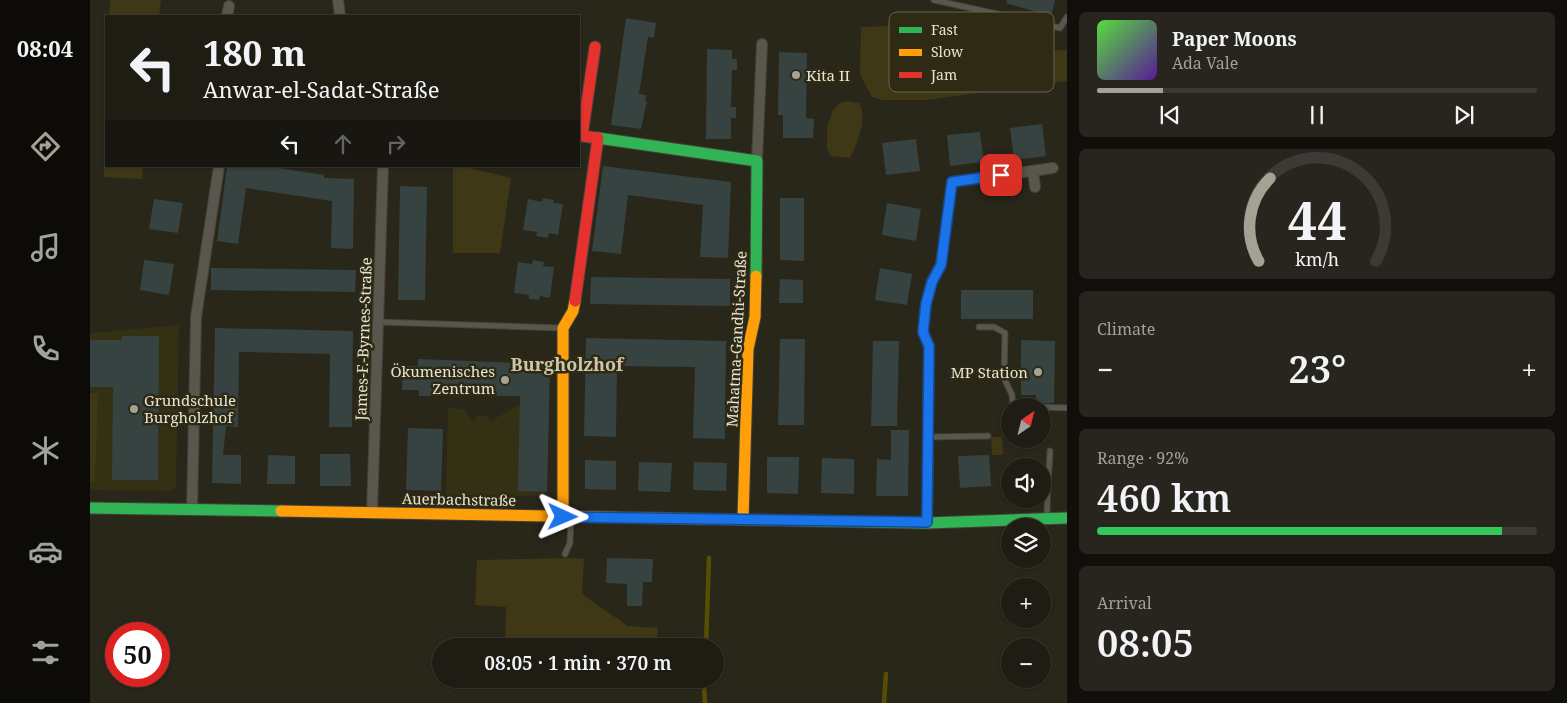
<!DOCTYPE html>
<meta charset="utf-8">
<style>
:root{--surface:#1f1c14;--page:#27251d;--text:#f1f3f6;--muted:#a1a1a0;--line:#3c3a34;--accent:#a4a294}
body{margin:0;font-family:"Noto Serif",serif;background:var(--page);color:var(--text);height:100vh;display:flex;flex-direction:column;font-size:19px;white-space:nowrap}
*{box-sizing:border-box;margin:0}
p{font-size:16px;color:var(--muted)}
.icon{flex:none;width:28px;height:28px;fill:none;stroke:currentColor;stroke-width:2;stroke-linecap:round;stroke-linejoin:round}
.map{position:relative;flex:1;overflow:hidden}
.panel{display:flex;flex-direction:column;gap:12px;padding:12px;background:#110f0b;width:500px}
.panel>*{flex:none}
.top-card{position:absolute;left:15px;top:15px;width:475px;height:152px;border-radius:0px;box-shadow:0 1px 4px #0004,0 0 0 1px var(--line);background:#1f1c14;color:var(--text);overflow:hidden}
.needle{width:32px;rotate:35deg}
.tools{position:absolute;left:911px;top:398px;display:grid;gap:10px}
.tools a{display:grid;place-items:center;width:50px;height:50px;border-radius:50%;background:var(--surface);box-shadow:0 1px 4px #0004,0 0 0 1px var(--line);font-size:25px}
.speed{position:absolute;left:15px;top:622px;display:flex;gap:10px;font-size:25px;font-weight:700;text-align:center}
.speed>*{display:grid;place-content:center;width:65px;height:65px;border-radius:50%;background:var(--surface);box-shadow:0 1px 4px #0004,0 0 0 1px var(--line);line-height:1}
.speed .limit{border:8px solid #d22;background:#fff;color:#111}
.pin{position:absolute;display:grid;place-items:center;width:42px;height:42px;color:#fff;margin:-21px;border-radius:10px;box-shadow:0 2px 8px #0006}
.me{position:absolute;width:55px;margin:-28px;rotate:91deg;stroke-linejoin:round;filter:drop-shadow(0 0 4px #0008)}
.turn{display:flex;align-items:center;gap:18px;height:105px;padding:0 15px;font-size:22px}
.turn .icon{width:65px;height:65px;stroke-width:2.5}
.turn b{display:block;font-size:35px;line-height:42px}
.lanes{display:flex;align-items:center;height:48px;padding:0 15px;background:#0003;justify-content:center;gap:25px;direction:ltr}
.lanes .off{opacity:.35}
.big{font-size:38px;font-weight:600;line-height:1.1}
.panel .widget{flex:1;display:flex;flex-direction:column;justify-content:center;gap:8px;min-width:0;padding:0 18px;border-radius:8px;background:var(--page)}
.panel .dial{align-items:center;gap:0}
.dial svg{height:130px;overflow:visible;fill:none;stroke:var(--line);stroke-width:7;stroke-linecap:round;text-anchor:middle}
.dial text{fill:var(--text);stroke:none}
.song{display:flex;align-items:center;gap:15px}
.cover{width:60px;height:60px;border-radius:8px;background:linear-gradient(135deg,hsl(110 70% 55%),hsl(270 70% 35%))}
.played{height:5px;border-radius:2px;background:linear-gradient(90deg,var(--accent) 15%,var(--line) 15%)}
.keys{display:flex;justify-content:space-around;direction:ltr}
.heat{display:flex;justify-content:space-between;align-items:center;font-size:28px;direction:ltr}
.charge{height:8px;border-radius:4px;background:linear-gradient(90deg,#34c759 92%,var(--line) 0)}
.trip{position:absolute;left:342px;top:638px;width:292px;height:50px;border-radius:25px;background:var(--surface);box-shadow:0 1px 4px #0004,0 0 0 1px var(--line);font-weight:600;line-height:50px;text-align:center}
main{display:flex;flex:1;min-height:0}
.tab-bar{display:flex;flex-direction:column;width:90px;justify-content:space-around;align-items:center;background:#0c0b08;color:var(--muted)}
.tab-bar .icon{width:35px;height:35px}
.tab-bar .on{color:var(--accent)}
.tab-bar b{font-size:22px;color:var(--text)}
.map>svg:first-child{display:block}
.built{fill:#343013}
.green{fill:#3f3816}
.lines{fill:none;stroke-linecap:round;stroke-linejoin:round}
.stream{stroke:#594d02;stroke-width:4.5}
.building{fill:#374340}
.lane-casing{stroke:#444238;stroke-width:7}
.street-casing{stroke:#444238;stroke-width:12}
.fast-casing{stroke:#444238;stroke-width:13}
.slow-casing{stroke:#444238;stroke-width:13}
.jam-casing{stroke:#444238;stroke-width:13}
.lane{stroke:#59574d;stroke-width:5}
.street{stroke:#59574d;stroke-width:10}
.fast{stroke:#30b455;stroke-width:11}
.slow{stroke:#ff9f0a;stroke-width:11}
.jam{stroke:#e5322d;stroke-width:11}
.route-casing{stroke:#114b97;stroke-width:12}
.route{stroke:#1a73e8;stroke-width:9}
.poi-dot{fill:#a4a294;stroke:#2f2a14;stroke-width:2}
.labels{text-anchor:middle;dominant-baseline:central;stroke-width:5;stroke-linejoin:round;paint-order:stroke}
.poi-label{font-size:15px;fill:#e6e4d6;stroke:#2f2a14;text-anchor:start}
.street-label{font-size:15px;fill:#e6e4d6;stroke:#2f2a14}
.quarter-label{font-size:18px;font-weight:bold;fill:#ccc7ac;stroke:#2f2a14}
.key{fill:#2f2a14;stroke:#66624e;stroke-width:1}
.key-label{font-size:14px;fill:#e6e4d6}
</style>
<main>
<nav class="tab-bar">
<b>08:04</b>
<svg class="icon on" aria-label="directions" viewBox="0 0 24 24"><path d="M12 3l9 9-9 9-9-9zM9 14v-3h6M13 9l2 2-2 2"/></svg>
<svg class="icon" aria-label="music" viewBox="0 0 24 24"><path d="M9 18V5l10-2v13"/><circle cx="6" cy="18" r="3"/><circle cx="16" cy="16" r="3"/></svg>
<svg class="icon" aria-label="phone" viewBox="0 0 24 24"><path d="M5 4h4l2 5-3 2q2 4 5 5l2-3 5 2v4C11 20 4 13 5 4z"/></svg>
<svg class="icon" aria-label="climate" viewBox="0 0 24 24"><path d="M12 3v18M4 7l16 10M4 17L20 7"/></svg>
<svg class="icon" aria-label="car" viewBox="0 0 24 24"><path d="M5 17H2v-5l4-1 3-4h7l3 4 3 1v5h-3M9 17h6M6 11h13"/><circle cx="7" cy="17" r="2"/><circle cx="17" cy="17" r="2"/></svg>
<svg class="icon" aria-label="filters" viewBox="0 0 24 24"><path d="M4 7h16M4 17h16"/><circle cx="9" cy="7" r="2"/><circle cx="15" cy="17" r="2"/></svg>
</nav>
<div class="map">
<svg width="977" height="703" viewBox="0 0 977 703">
<rect width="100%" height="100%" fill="#29261a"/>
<path class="built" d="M89,325L86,486L83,490L78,491L0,490V333Z
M430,396L459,397L457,492L450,496L356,495L358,408L375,409L382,422L386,417L391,415L398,417L401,421L430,404Z"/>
<path class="green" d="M20,0H71L69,16H19Z
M837,25L952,51L977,50V81L836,100H792L782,97L770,75L771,27Z
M14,64H16V166H53L52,179L14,177Z
M758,101L769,103C778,119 767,143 760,158L741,156L737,149V127L743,110L750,103Z
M363,166H372L421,178L410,253H363Z
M0,393H8L5,481H0Z
M901,437H912L913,455H902Z
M484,558L494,559L492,594L538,626L568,628L566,646H415L416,607L385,605L387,560Z"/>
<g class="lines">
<path class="stream" d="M616,646L619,558
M614,687L615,703
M794,703L796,674"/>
</g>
<path class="building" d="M917,0H965L961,16L916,3Z
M536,18L566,23L564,38L558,37L549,94L556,95L555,101H557L551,129L521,125Z
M617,49L642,50V59H647V70H642L641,107H646V118H641V139H616Z
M689,52L717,53L716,118L724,119L723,138H693V115H688Z
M952,124L956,156L924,160L920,128Z
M890,132L894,162L860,166L857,135Z
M826,139L830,171L796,175L792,143Z
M137,166H176L234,175V178L264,179L263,249L241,248L242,201L156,188L148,244L127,241Z
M513,166L641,182L638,258L610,257L613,205L538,195L531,254L502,251Z
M310,186L337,187L335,300H308Z
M453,198L464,200L463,203L473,204L468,235L459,233L458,238L446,236L447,232L433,230L438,199L452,202Z
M690,198H714V261L690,260Z
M64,199L93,203L88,233L59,229Z
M797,203L831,209L826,241L792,235Z
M54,260L84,264L79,295L50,290Z
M443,260L454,262L453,266L464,267L460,298L450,296L449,300L439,299V295L424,293L428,262L442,264Z
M121,268L266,270L265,292L121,290Z
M790,268L822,274L817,305L785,300Z
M501,277L640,279V306L500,304Z
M690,279L713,280V303H689Z
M871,290H943V319H871Z
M125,328L263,331L262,427H239L240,354L149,352L148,427L136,426L133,455H151V484L122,483Z
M32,336H69L68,480H22L23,387H0V340H32Z
M496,338L636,341L635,439L603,438L605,367L527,366L526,437L494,436Z
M690,339H715L714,425H688Z
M931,340L965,341L964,403H946V395H931Z
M783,341H809L807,426H781Z
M328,359L460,364L457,492L428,491L430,396H329V390H312L313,366H328Z
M318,428L353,429L351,491L316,490Z
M801,430H819L818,496H786L787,459L801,460Z
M230,454H260L261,486H230Z
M178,455L205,456V484H177Z
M899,455L901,486L870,488L868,456Z
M677,457H709L708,494L677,493Z
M732,458L764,459V494L731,493Z
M495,460L526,461V490L495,489Z
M549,462L582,463L580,492L548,491Z
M604,462L637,463L636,491L603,490Z
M517,558L563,559L562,582H553L552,606H537V584L516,583Z"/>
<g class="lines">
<defs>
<path id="lane" d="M844,0L970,28L977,17
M288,322L470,328
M889,327H904L915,333L914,378L922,395L923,406H932
M952,407L977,408
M838,437L898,436
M957,517C957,495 959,473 960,451
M475,554L480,543L481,517"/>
<path id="street" d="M248,0L250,16
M137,16L139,6
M667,161L672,44
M943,171L945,187
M102,510L106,317L129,166
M282,512L293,166
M837,523L839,346L833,332L836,304L842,281L851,265L862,182L963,168"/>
<path id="fast" d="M508,138L667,161L666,276
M0,508L191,511
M612,519L837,523L977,518"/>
<path id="slow" d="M191,511L612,519
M473,517V328L483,311L485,301
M653,519L658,349L665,317L666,276"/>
<path id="jam" d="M485,301L508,138L492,136L505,47"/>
</defs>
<use href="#lane" class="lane-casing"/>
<use href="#street" class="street-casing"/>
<use href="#fast" class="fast-casing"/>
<use href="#slow" class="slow-casing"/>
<use href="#jam" class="jam-casing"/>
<use href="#lane" class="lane"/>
<use href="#street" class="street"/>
<use href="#fast" class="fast"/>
<use href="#slow" class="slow"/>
<use href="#jam" class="jam"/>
</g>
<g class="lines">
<defs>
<path id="route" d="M473,517L837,522L839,346L833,332L836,304L842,282L851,265L862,182L911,175"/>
</defs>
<use href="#route" class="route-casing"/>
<use href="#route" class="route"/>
</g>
<g class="poi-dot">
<circle cx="706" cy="75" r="5"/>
<circle cx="948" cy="372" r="5"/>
<circle cx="415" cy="380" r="5"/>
<circle cx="44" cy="409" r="5"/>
</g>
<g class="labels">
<g class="poi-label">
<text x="716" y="75">Kita II</text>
<text x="405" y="371" text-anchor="end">Ökumenisches<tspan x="405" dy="17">Zentrum</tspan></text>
<text x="938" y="372" text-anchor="end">MP Station</text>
<text x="54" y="400">Grundschule<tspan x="54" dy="17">Burgholzhof</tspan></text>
</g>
<g class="street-label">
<text transform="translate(273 339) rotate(-88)">James-F.-Byrnes-Straße</text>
<text transform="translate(646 339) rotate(-87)">Mahatma-Gandhi-Straße</text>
<text transform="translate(369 499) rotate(1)">Auerbachstraße</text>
</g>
<g class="quarter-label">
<text x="477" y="364">Burgholzhof</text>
</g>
</g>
<rect x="799" y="12" width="165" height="80" rx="8" class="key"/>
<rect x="809" y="27" width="23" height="6" fill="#30b455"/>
<rect x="809" y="49" width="23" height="7" fill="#ff9f0a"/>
<rect x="809" y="72" width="23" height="6" fill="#e5322d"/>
<g class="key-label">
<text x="841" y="35">Fast</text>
<text x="841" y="57">Slow</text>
<text x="841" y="80">Jam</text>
</g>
</svg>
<div class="tools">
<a><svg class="needle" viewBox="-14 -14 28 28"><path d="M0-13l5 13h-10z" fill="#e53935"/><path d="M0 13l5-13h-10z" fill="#a1a1a0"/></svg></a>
<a><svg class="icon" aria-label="sound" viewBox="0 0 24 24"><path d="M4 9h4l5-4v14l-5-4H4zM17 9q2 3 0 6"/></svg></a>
<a><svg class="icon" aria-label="layers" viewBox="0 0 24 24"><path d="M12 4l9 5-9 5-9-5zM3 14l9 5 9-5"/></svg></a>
<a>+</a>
<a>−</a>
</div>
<div class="speed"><div class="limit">50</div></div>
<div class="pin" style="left:911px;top:175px;background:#d93025"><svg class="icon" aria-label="arrive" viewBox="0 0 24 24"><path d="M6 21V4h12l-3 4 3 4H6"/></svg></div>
<svg class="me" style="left:473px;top:517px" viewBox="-20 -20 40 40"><path d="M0-17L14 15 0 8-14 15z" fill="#1a73e8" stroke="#fff" stroke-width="4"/></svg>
<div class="trip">08:05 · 1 min · 370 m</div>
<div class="top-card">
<div class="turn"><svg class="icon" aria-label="left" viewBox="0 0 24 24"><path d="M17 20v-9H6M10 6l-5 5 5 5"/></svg><div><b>180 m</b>Anwar-el-Sadat-Straße</div></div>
<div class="lanes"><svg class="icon" aria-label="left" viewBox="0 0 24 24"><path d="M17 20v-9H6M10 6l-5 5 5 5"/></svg><svg class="icon off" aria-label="ahead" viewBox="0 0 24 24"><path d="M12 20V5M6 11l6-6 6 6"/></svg><svg class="icon off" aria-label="right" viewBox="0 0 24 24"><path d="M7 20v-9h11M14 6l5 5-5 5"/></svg></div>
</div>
</div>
<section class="panel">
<div class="widget">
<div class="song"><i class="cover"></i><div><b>Paper Moons</b><p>Ada Vale</p></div></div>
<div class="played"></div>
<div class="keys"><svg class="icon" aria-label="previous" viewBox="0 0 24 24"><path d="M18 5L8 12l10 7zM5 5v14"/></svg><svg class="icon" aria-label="pause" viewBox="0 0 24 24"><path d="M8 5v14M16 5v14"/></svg><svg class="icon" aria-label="next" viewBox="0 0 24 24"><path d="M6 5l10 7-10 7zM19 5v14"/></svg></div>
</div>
<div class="widget dial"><svg viewBox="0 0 100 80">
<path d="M14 69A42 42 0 1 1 86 69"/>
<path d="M14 69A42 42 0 0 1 21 18" stroke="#a4a294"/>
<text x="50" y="56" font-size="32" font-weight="700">44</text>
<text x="50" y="72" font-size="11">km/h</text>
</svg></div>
<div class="widget"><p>Climate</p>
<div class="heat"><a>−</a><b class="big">23°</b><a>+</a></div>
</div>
<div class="widget"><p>Range · 92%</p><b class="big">460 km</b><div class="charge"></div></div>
<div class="widget"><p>Arrival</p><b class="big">08:05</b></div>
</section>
</main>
